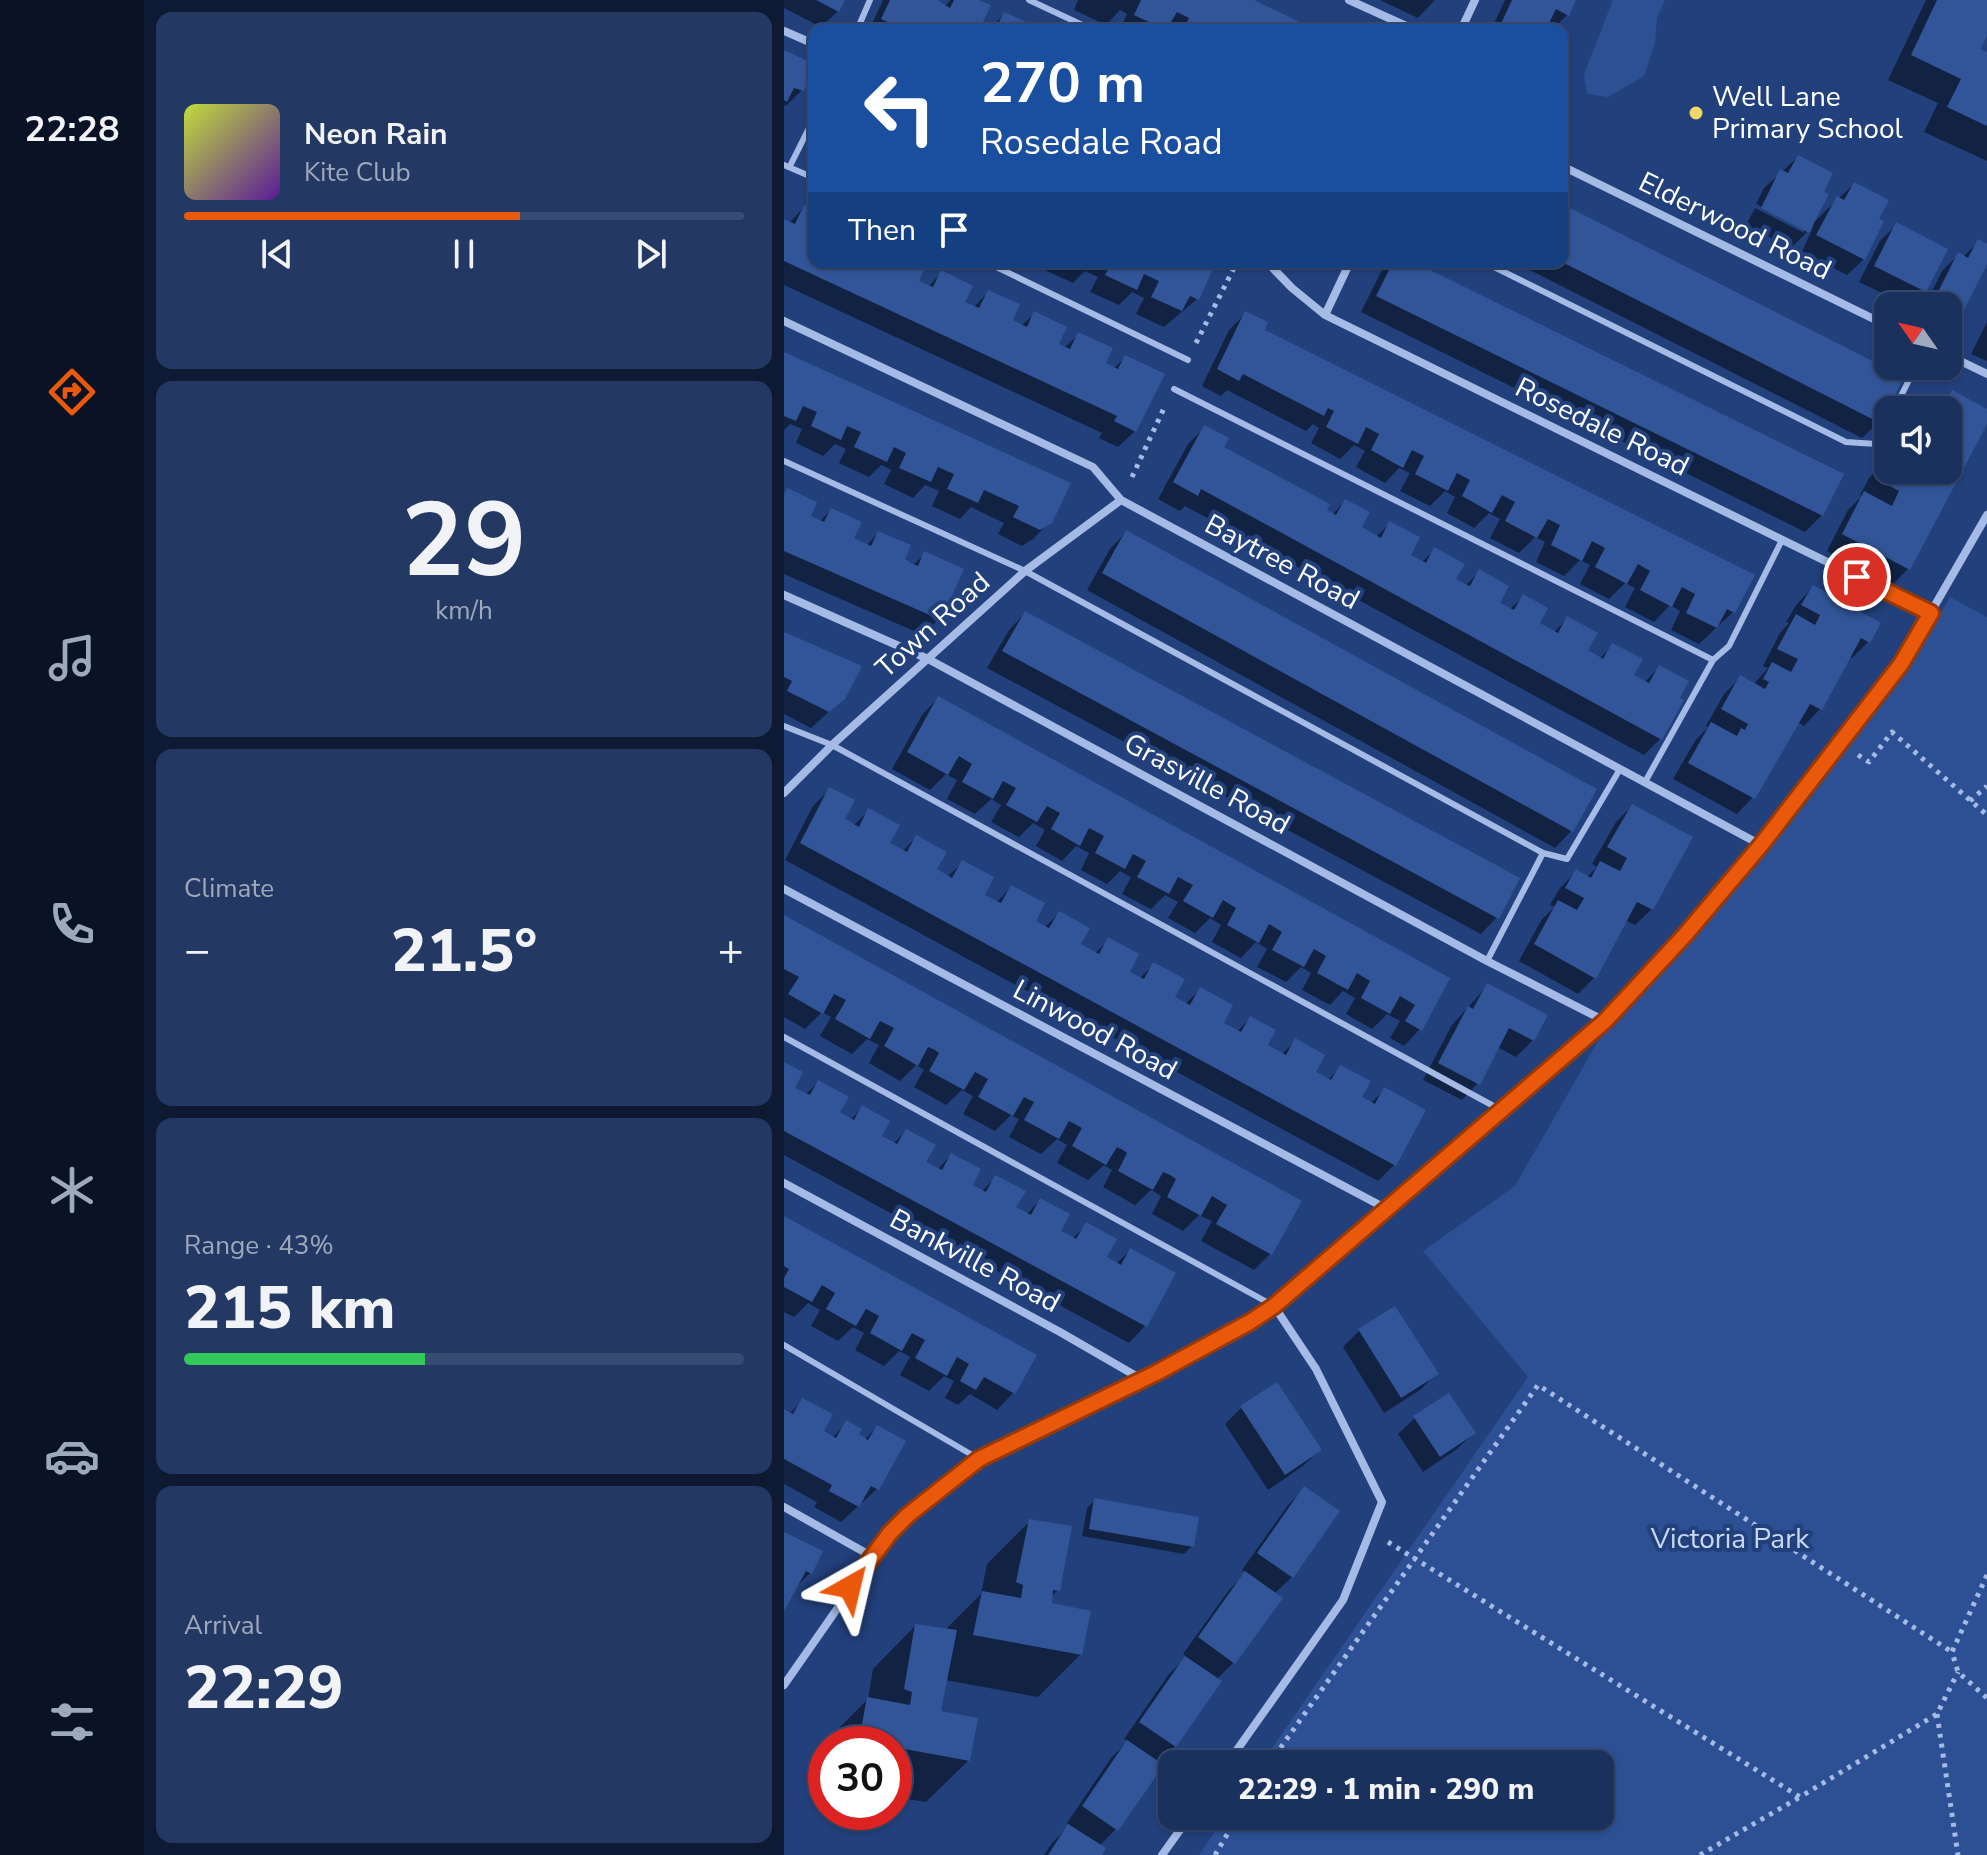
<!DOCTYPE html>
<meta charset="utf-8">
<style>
:root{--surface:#1a305d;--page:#233863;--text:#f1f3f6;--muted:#9fa9bc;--line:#384b72;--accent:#ea580c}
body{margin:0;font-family:"Nunito Sans",sans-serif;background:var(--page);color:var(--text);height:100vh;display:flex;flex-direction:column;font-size:30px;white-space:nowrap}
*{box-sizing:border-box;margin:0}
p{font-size:26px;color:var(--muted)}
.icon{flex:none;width:44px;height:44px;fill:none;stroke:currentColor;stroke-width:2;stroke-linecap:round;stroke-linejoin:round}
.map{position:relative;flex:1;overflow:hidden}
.panel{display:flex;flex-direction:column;gap:12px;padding:12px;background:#0e1a33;width:640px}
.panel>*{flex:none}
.guide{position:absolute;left:24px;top:24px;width:760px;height:244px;border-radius:16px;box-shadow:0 2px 6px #0004,0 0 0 2px var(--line);background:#1a4fa0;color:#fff;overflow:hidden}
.needle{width:52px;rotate:304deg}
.buttons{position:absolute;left:1090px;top:292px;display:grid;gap:16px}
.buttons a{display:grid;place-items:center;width:88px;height:88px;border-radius:16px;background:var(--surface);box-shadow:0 2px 6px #0004,0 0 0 2px var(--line);font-size:40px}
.speed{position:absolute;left:24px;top:1726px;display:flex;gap:16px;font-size:40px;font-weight:700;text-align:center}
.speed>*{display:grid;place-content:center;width:104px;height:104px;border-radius:50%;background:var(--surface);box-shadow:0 2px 6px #0004,0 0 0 2px var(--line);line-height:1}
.speed .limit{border:12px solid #d22;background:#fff;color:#111}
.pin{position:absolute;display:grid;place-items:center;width:68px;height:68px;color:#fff;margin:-34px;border:4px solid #fff;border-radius:50%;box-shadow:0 2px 8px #0007}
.me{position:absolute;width:88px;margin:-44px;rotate:37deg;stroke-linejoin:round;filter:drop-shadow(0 0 6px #0008)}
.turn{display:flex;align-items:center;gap:28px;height:168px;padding:0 40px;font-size:36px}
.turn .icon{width:104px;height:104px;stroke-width:2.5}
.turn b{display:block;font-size:56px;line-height:68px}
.then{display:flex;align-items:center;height:76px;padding:0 40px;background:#0003;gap:16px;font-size:30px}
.big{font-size:60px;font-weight:800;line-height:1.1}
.panel .tile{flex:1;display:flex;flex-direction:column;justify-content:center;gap:12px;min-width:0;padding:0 28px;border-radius:16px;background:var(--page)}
.panel .dial{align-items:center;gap:0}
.dial b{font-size:104px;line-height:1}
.song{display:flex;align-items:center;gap:24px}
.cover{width:96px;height:96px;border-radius:12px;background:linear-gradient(135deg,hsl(70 70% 55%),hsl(270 70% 35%))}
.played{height:8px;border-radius:4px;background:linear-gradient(90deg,var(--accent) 60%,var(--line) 60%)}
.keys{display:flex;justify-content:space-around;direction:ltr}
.heat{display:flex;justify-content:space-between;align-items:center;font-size:44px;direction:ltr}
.charge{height:12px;border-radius:6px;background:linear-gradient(90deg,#34c759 43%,var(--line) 0)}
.trip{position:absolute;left:374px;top:1750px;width:456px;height:80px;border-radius:16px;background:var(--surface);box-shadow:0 2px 6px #0004,0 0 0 2px var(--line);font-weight:800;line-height:80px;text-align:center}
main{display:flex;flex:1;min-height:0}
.menu{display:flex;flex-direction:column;width:144px;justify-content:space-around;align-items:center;background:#0a1325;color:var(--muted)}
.menu .icon{width:56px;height:56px}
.menu .current{color:var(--accent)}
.menu b{font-size:36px;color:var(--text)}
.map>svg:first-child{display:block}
.green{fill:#2c5093}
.shadow{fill:#0007}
.building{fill:#325599}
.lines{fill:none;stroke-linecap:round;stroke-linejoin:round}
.path{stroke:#a5bbe6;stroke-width:5;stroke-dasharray:4 6;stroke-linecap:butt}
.lane{stroke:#a5bbe6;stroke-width:6}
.street{stroke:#a5bbe6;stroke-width:8}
.route-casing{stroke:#983908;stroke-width:20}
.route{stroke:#ea580c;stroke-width:14}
.poi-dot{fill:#f1d868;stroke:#22407c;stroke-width:3}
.labels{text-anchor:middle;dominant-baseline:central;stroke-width:8;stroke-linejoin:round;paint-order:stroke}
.poi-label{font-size:28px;fill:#fff;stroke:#22407c;text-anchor:start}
.street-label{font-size:28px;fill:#fff;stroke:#22407c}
.park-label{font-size:28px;fill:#c8d8f4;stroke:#22407c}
</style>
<main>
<nav class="menu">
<b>22:28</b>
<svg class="icon current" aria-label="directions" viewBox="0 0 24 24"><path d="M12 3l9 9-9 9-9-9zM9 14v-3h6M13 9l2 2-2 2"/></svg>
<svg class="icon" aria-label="music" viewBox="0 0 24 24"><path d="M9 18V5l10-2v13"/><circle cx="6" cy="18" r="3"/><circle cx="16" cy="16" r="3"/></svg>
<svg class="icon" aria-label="phone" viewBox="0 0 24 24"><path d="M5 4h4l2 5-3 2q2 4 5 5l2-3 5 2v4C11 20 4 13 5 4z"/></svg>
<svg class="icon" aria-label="climate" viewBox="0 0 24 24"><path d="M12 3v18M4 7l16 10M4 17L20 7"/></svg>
<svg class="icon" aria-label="car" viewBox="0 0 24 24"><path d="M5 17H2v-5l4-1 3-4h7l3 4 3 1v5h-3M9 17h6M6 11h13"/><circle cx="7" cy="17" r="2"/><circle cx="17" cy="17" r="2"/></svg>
<svg class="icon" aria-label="filters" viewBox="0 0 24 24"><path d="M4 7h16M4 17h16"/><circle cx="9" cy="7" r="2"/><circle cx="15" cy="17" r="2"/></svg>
</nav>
<section class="panel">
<div class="tile">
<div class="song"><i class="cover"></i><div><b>Neon Rain</b><p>Kite Club</p></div></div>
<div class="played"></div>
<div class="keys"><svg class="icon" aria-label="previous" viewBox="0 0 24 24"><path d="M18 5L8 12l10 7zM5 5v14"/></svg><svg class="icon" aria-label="pause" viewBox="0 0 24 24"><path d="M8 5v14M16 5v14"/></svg><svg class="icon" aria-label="next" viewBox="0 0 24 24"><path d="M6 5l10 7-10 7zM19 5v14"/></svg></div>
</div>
<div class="tile dial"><b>29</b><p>km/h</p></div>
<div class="tile"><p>Climate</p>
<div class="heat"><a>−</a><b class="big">21.5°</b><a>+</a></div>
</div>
<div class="tile"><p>Range · 43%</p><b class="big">215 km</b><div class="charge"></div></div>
<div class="tile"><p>Arrival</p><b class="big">22:29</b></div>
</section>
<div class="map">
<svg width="1203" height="1855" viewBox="0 0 1203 1855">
<rect width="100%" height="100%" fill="#22407c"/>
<path class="green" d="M829,0H881L873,18L871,43L860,76L824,97L803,94L800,74Z
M1166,597L1203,617V1855H415L442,1816H816V1764H477L744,1377L639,1251L731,1186L821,1029L904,942L980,856L1121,675Z"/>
<path class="shadow" d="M0,0H59L54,11L37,27L0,8Z
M99,0H151L160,7L167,0H190L195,25L205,30L220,14L249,30H85Z
M294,0H465L529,30H336L343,14L336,10L322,25L290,10Z
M596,0H651L634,18Z
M721,0H790L784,14L770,28L775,30H707Z
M1142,0H1203V31L1194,50L1203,54V161L1140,132L1154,103L1104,80Z
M0,52L18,90L2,106L0,105Z
M1014,157L1030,222L1070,184L1093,220L1080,259L1063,275L1018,252L1030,225L1007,248L962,225L971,208L1020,233V228L972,204L980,188Z
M778,206L1095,422L1078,438L730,262H778Z
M20,207L30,212V262H87L95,266L99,262H136L133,282L144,287L157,273L178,303L189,308L204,292L227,321L237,326L250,314L272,345L280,348L295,334L319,364L329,369L341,358L351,431L334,447L315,438L318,433L0,285V221L5,223Z
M1112,225L1140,291L1125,306L1075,282L1096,241Z
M1194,242L1203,246V259L1178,309L1164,323V306H1141L1158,271L1174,255L1179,257Z
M264,262H428L413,299L380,327L352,314L360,298L348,292L335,305L306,292L314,277L301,271L289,283L261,270Z
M607,262H625L1038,515L1021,532L577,312L597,272Z
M461,314L479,331L949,612L915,644L887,630L896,611L886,605L870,622L841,607L851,588L841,583L825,599L796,584L806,565L796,560L780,576L752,562L761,542L751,537L735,553L706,538L716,519L705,513L690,528L663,513L671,497L661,491L646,506L616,491L626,473L615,468L601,483L572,467L581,451L570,445L556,459L527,443L535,428L529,424L522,431L443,390L437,396L418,386L445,330Z
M1203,322V361L1187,354Z
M0,353L266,522L249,539L238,546L214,534L220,523L191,509L187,507L176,519L148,506L155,491L146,487L141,485L129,498L100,484L107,470L100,466L97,465L85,477L55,463L62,449L51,444L39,456L12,443L18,429L6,424L0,430Z
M1168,393L1203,411V420L1124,569L1108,585L1043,551L1064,510L1078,496L1076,495L1085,478L1101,462L1104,464V470H1164V410H1152Z
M420,428L437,448L548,515L561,501L575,528L592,537L606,523L624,556L637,563L651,549L670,580L681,586L695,572L713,603L725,610L739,597L753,624L769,633L783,619L802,651L815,659L829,645L847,676L860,683L875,667L876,739L860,755L401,506L396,511L374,499L404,444Z
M3,491L24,518L35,522L47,510L68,539L82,546L94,533L118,560L129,565L141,554L155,619L139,635L0,574V494Z
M342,532L787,831L771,848L303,590L326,549Z
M1029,587L1084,642L1068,658L1065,656L1036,709L1020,726L1013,722L969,797L953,814L889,779L911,741L924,727L922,726L940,694L956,678L969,685L984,668L979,666L996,633L1005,623L1002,622L1013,604Z
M241,613L713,917L697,934L203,668L225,630Z
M0,634L60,698L27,728L0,714Z
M154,698L664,979L636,1029L620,1046L606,1038L616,1021L603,1014L588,1029L562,1014L571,998L559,991L546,1005L518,990L527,973L517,967L502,982L473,967L483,949L472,942L457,958L428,942L437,925L426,918L411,933L384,918L394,902L381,895L367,909L338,894L347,877L336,871L323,884L297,870L305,853L292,846L278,861L252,846L261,830L249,823L235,837L207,822L217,805L207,799L191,814L163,799L173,780L162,774L146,790L108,769L138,715Z
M45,790L58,820L69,826L84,811L104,844L118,852L132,837L150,870L163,877L178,863L198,896L212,903L227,887L250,922L260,928L275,913L294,945L310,954L325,940L343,972L355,979L370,964L388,997L401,1004L416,990L437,1023L453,1032L466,1018L481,1046L497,1055L511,1041L529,1073L543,1081L557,1067L575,1098L586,1104L600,1090L610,1165L594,1181L1,860L29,806Z
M848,806L868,909L851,925L841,920L810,978L794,994L735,961L758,919L771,907L766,905L776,888L792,872L802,878L813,867L808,864L832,822Z
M0,917L515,1202L486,1254L470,1270L417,1241L428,1221L415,1215L399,1231L368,1214L377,1196L369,1191L367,1190L351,1205L319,1187L328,1170L320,1165L304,1180L273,1163L283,1145L273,1139L257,1154L225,1137L235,1119L227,1115L211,1131L179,1114L189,1096L178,1090L162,1105L130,1087L140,1070L134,1066L132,1065L116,1081L85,1063L95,1045L83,1039L68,1054L36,1036L47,1017L38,1012L21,1029L0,1017Z
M704,985L749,1040L732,1057L713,1047L694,1083L678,1100L639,1080L668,1025Z
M0,1064L8,1088L21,1095L34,1082L54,1113L66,1120L78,1108L95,1136L109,1144L122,1131L140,1163L153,1170L167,1155L186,1186L197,1192L212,1177L230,1208L242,1215L256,1200L274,1232L288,1239L302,1225L320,1258L332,1264L346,1250L389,1274L361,1326L345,1343L0,1155Z
M0,1218L250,1356L229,1393L213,1410L186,1394L174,1405L161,1398L170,1381L160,1376L145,1391L116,1375L126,1357L115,1351L100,1366L71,1350L80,1333L69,1327L54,1341L27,1326L36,1310L24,1303L10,1317L0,1312Z
M610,1308L652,1374L636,1390L600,1413L559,1347L575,1331Z
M19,1400L37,1432L48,1438L63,1422L72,1435L80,1440L93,1427V1489L57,1522L30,1507L33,1502L0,1484V1411L5,1414Z
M457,1408L536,1450L519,1466L484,1490L441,1424Z
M631,1418L690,1433L673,1449L639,1472L614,1434Z
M520,1489L508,1577L490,1594L450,1662L432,1680L391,1746L374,1763L332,1829L315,1846L316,1855H260L268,1843L286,1825L283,1823L327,1758L344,1741L340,1739L385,1674L403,1657L399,1654L445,1590L462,1573L458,1570L504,1505Z
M311,1500L408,1546L400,1554L298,1536L303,1508Z
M246,1521L274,1590L266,1598L265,1605L297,1654L254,1697L161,1680L155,1712L185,1760L142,1802L110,1797V1744H42V1784L34,1783L41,1742L84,1699L89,1669L131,1626L161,1630L197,1594L203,1564Z
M0,1534L27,1572L9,1590L0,1607Z"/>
<path class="building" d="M32,0H61L55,12Z
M106,0H153L166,8L170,0H195L207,5L198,24L210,30H121L97,19Z
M357,0H470L532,30H399L405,18L393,12L382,30L350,15Z
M728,0H792L785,16L772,9L765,23L779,30H714Z
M1153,0H1203V36L1197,49L1203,52V126L1163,107L1177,79L1127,55Z
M220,12L253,27L251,30H211Z
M0,50L30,64L20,91L10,88L3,102L0,100Z
M1014,155L1049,173L1040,192L1045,194L1025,233L977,208L996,169L1004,173Z
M1070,182L1105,200L1095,219L1100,221L1081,260L1032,235L1053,196L1060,200Z
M778,204L1120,377L1096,423L778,262Z
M20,205L30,210V262H92L101,266L103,262H140L143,263L135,281L144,285L149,287L157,270L189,286L181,302L195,308L204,290L236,304L229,320L243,327L250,311L283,327L275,344L286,349L294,332L329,348L322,363L334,369L341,355L381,374L352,432L330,421L333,416L0,261V219L11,224Z
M1112,222L1164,249L1142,292L1090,266Z
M1194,239L1203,244V264L1180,310L1152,296L1174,252L1184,258Z
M328,262H432L415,300L406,296L398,311L367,297L375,281L360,274L353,290L321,275Z
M609,262H630L1060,474L1039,516L592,296Z
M461,311L484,322L481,330L971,575L951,613L943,609L933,628L902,613L911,594L898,587L888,607L856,590L866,571L854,564L843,584L811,567L821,548L808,541L798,561L767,545L776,525L764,519L753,538L721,521L731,502L725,499L718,495L708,513L678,496L686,480L673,473L664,491L631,474L640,456L628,450L619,468L587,450L595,434L582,427L574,444L542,427L550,411L544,408L540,416L459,374L455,381L433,369Z
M0,352L287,483L268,523L256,530L229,517L235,506L200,490L194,503L163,489L170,474L154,467L147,482L115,468L122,453L110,447L103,462L70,447L77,432L63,426L57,440L27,426L33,412L19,406L12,421L0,416Z
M1168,390L1203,409V424L1126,570L1058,534L1080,491L1108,506L1115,491L1091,478L1101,459L1104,461V470L1125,473L1126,470H1164V410H1157Z
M420,425L445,438L440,447L546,504L543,510L552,515L561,499L586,512L578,527L597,538L605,521L636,537L627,555L642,563L650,547L681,564L672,579L681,584L686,586L695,569L725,586L716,603L730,610L739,594L764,608L756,623L774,633L783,616L814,633L804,650L819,659L828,643L859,659L850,675L865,683L875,665L905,681L896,698L900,700L878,740L417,489L414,496L389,482Z
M3,488L33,502L27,516L40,522L47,508L78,522L70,538L87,546L94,531L127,545L121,559L127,563L134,566L140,551L180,569L157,620L0,551V494Z
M342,530L813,789L789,832L318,573Z
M1029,585L1097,623L1086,643L1077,638L1038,710L1026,704L971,799L904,763L927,722L953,736L957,728L961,730L964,724L937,709L956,675L981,689L985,682L979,679L988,662L1007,672L1014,659L993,649L1012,614L1031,625L1036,615L1017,605Z
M241,611L736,878L715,919L218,651Z
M0,632L78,666L61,699L45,712L3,691L8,681L0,677Z
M154,696L666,978L638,1031L621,1021L631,1005L616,996L606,1014L577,998L586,981L573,973L564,990L533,973L542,956L530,949L520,967L488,950L498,932L485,924L475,943L443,925L452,908L439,900L429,918L399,901L409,885L394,877L385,894L353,877L362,861L349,854L341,869L311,853L320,836L305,828L296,846L267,829L276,813L263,806L253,822L222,805L232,788L219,781L209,799L178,782L188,764L175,756L164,775L123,752Z
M45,787L71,800L61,819L75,827L84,808L116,825L106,843L123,852L132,835L163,852L153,869L168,878L178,860L210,877L201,895L217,903L227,885L261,903L252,921L259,925L265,928L275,911L306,928L297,944L315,954L324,937L355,954L346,972L360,979L369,962L401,979L391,997L406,1005L416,987L449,1005L440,1023L457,1032L466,1016L492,1030L484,1045L502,1055L511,1038L541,1055L532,1072L547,1080L556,1065L587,1081L578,1097L586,1101L591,1104L600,1087L642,1110L612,1166L16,843Z
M848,804L909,837L869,910L853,902L812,979L750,944L774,900L793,910L800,898L781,888L792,869L807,878L816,861L836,871L843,858L823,847Z
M0,915L518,1201L488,1255L432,1224L443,1205L428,1196L417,1216L383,1197L392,1179L386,1175L379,1172L369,1190L334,1171L343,1153L339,1150L333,1147L322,1165L288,1146L298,1128L285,1121L275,1139L240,1120L250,1102L240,1097L229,1116L194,1097L204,1079L191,1072L180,1090L145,1071L155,1053L151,1050L144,1047L134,1066L100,1046L110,1028L96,1021L86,1039L51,1019L62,1000L50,994L39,1014L4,994L15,977L0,969Z
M703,983L764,1015L750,1041L725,1028L696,1085L654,1063L684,1006L689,1009Z
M0,1062L19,1072L11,1088L26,1095L34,1080L65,1097L56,1112L70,1120L78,1105L106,1121L98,1136L113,1144L122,1129L152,1145L142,1162L158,1170L167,1153L197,1169L189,1185L202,1192L211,1175L242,1191L232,1207L247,1215L256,1198L286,1214L277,1231L287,1236L292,1239L302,1222L333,1239L323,1257L337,1265L346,1248L392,1273L363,1327L0,1131Z
M0,1216L253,1355L231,1394L200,1377L192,1390L176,1381L185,1364L173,1357L163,1376L131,1358L141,1340L128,1333L118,1351L86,1333L95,1316L82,1309L72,1326L42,1309L51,1293L38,1285L28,1302L0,1287V1278L5,1269L0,1266Z
M611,1306L655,1374L617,1398L574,1329Z
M493,1382L538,1450L501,1475L456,1406Z
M665,1393L692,1433L656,1457L629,1416Z
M18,1398L49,1414L40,1431L52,1438L62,1420L78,1429L75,1434L84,1440L93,1425L122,1441L95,1490L87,1486L75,1507L45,1491L48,1485L0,1459V1409L9,1414Z
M520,1486L556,1511L509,1578L473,1553Z
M310,1498L415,1517L410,1547L305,1529Z
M245,1519L288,1526L276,1591L269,1590L268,1603L307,1611L298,1655L189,1635L198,1591L237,1598L239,1585L232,1582Z
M0,1532L39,1551L28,1574L22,1571L0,1611Z
M461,1571L499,1598L451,1664L414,1637Z
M131,1624L173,1630L157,1711L194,1718L186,1761L110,1747V1744L75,1741L83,1697L126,1705L128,1692L120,1689Z
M401,1656L438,1681L392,1747L355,1722Z
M343,1740L380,1765L334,1831L298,1806Z
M284,1824L322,1848L318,1855H264Z"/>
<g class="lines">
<path class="path" d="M412,343L453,262
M348,477L381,406
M1074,755L1085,762L1108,732L1203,815
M1186,801L1203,786
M604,1542L1016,1797L1153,1714L1174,1672
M1203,1575L1168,1652L1174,1672L1203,1698
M1153,1714L1174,1855
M485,1764L754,1385L1168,1652
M431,1855L454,1816
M916,1855L1016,1797"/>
<path class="lane" d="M245,0L309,30
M73,30L86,0
M0,165L30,178
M6,166L30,118
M202,262L404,360
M700,262L1062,442L1092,444L1104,421
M390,389L929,660L945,646L998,540
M1110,410L1132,366
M0,461L241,571L759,853L783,859L836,769
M0,726L48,745L715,1109
M861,782L929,660
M703,961L759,853
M0,1037L490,1306
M0,1345L195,1459"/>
<path class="street" d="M565,0L631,30
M677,30L691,0
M0,31L30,44
M778,166L1104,326
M483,262L508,288L541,315L1147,613
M541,315L566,262
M0,321L309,467L337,500L977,845
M1164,355L1203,374
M0,595L144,659L703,961L821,1021
M0,793L48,745L241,571L337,500
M0,889L603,1209
M0,1183L276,1332L359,1380
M0,1507L89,1557
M0,1685L106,1533L124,1515L195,1459L372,1373L466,1322L490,1306L821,1021L901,935L977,845L1117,664L1203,515
M443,1764L559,1600L598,1502L532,1369L490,1306
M378,1855L406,1816"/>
</g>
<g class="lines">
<defs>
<path id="route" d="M66,1587L106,1533L124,1515L195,1459L372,1373L466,1322L490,1306L821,1021L901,935L977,845L1117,664L1147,613L1073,577"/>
</defs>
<use href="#route" class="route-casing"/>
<use href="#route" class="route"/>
</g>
<circle class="poi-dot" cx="912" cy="113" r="8"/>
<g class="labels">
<g class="poi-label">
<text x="928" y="97">Well Lane<tspan x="928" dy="32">Primary School</tspan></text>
</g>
<g class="street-label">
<text transform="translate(951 226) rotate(26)">Elderwood Road</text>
<text transform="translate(818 427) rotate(26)">Rosedale Road</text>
<text transform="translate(498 562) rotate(28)">Baytree Road</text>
<text transform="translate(149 625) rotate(-42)">Town Road</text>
<text transform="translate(423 784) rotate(28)">Grasville Road</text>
<text transform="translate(311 1030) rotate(28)">Linwood Road</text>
<text transform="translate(191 1261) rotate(28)">Bankville Road</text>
</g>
<g class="park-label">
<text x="946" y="1539">Victoria Park</text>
</g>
</g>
</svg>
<div class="buttons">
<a><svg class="needle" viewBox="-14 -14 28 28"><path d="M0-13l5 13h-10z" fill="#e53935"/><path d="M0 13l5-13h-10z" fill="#9fa9bc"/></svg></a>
<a><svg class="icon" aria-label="sound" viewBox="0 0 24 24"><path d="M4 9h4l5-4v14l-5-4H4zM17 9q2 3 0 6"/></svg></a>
</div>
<div class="speed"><div class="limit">30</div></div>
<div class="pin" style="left:1073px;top:577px;background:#d93025"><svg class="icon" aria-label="arrive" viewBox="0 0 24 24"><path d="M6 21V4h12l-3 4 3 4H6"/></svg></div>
<svg class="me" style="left:66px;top:1587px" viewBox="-20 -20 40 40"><path d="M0-17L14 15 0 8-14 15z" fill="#ea580c" stroke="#fff" stroke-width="4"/></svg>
<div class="trip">22:29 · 1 min · 290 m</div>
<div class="guide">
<div class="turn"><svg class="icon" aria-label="left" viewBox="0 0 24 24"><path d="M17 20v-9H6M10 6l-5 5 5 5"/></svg><div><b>270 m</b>Rosedale Road</div></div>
<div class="then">Then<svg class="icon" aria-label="arrive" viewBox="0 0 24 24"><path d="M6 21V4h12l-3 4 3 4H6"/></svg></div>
</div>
</div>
</main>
